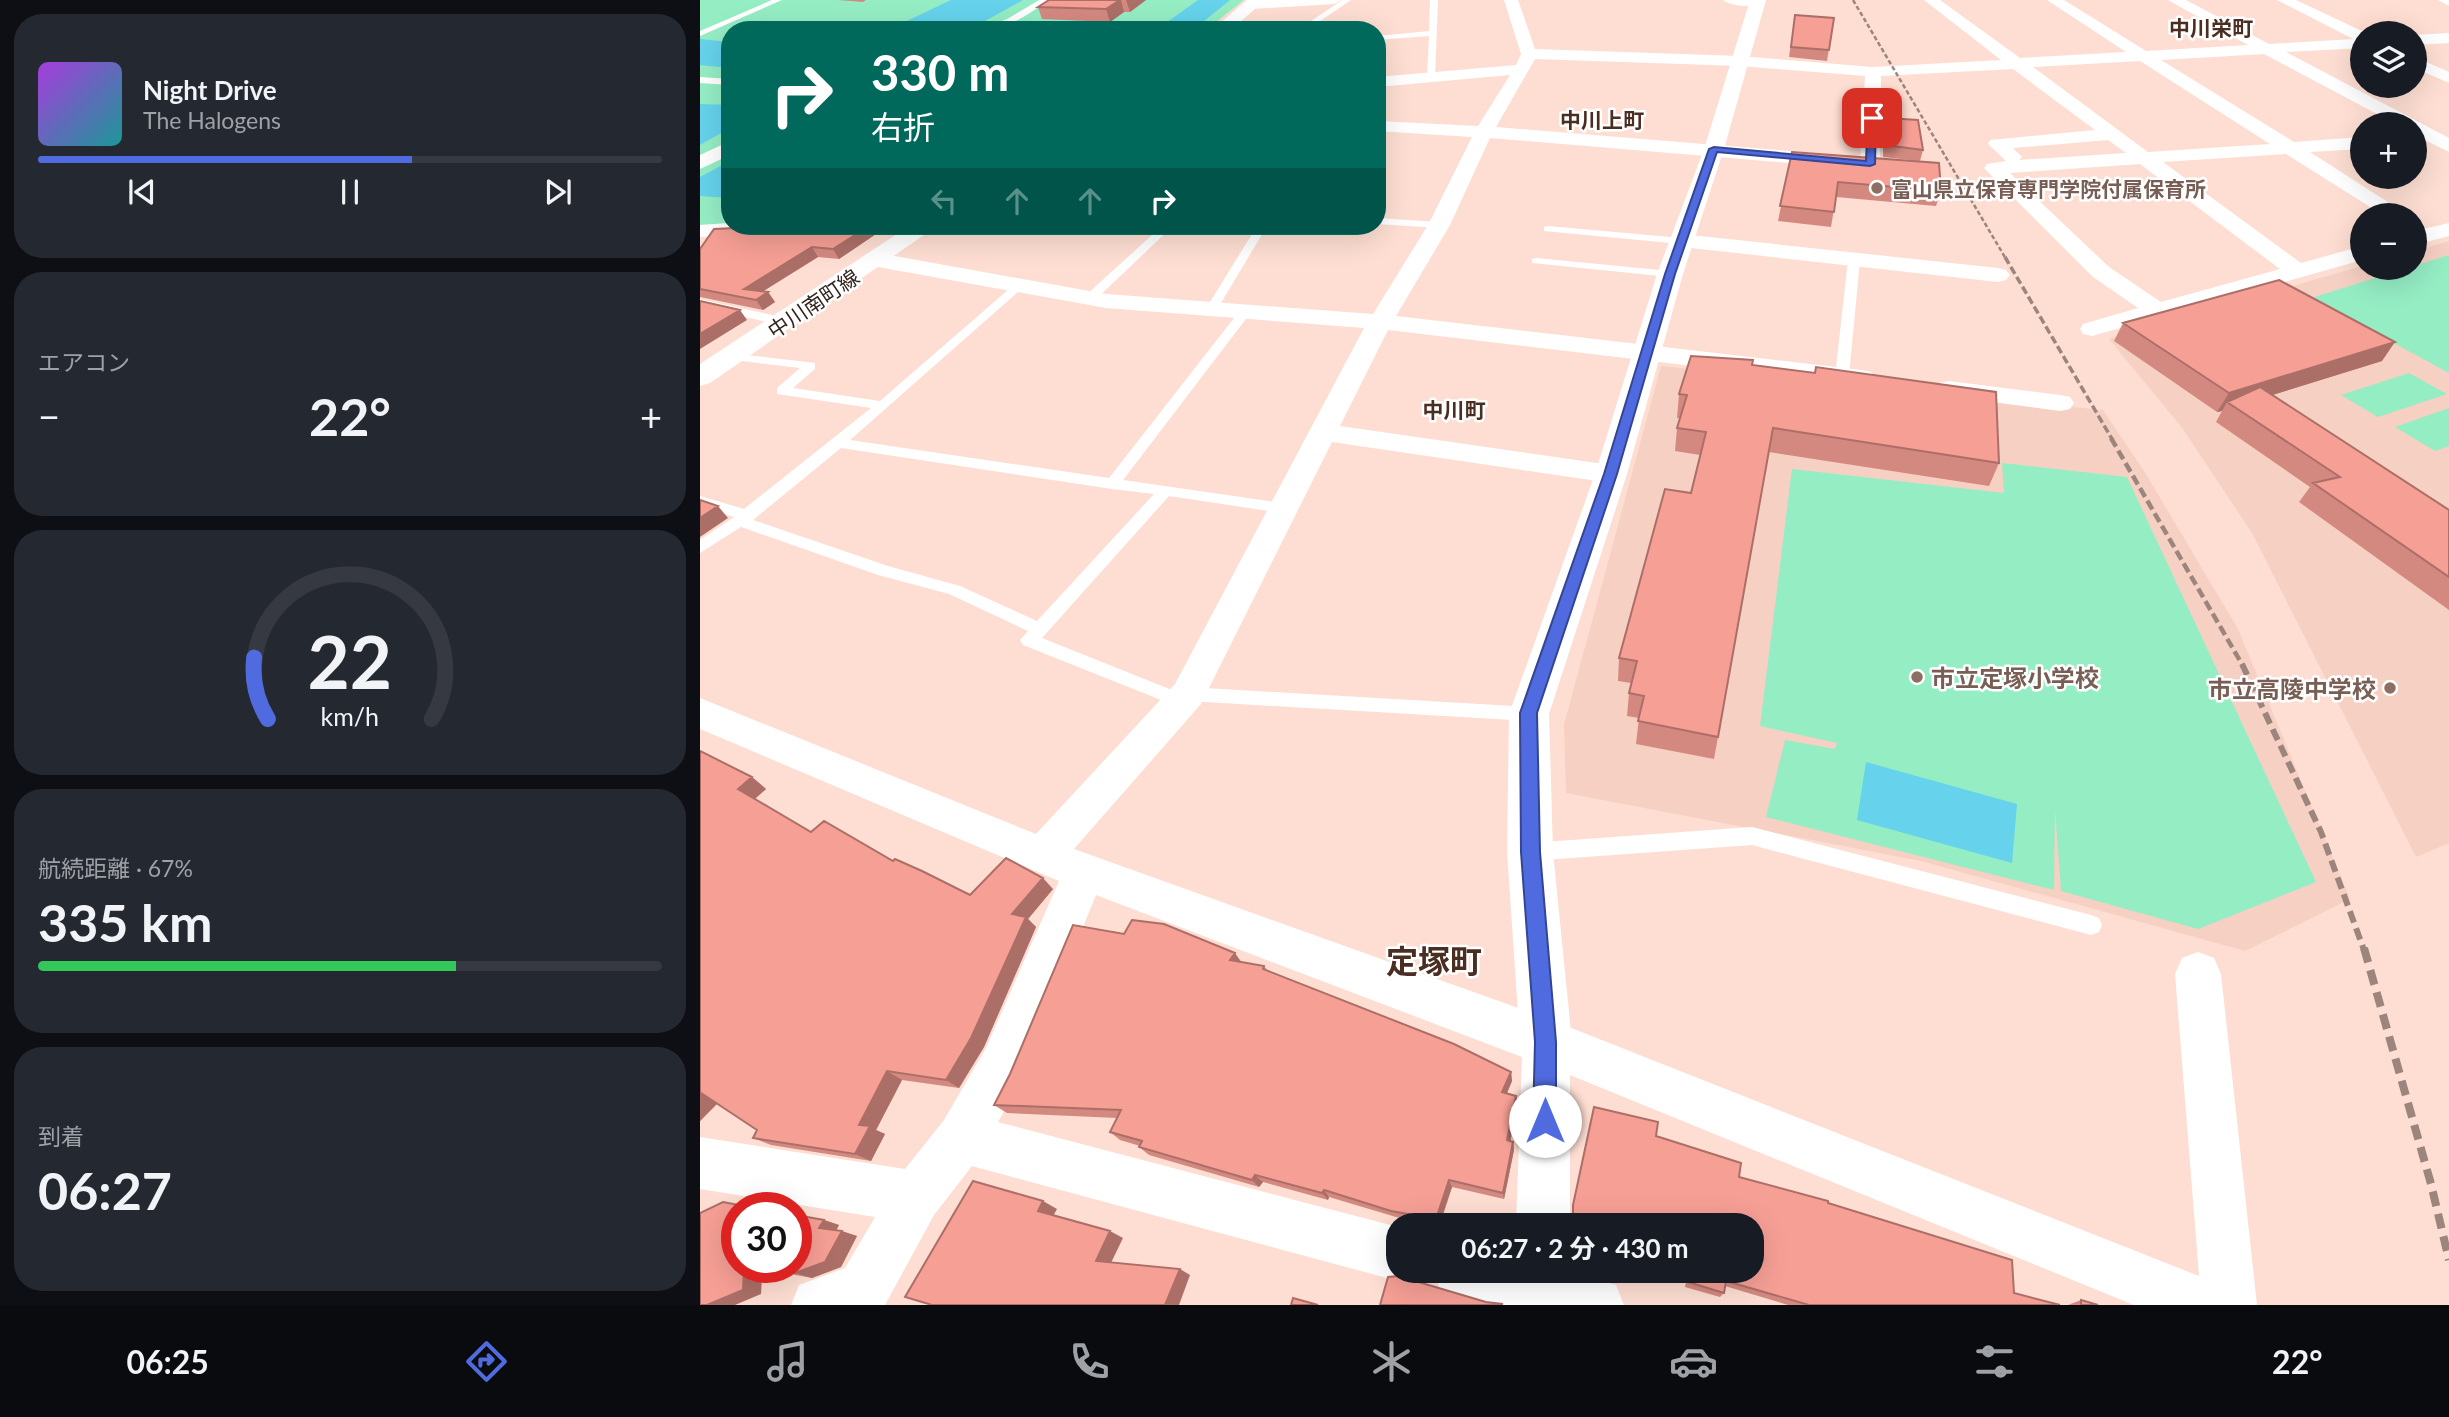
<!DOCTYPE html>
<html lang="ja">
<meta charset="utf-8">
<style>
:root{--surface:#171b24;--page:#242831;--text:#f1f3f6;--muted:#9ea1a6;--line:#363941;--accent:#506be0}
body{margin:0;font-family:Lato,"Noto Sans JP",sans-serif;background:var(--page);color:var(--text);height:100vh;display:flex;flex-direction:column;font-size:26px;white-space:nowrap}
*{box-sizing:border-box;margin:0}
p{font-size:23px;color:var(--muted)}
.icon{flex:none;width:38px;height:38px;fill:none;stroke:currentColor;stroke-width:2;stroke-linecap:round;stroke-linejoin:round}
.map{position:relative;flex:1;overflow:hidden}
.side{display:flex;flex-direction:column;gap:14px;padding:14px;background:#0d0f14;width:700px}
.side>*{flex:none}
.top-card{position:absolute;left:21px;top:21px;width:665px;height:214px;border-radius:28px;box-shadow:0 7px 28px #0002;background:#00695c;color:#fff;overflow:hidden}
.buttons{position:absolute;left:1650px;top:21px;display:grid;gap:14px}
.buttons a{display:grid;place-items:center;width:77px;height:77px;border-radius:50%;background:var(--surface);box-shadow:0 7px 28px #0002;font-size:35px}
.speed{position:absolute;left:21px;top:1192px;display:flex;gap:14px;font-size:35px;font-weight:700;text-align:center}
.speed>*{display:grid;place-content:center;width:91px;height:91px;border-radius:50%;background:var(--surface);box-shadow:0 7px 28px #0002;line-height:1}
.speed .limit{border:10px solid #d22;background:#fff;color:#111}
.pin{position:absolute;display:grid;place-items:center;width:60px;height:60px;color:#fff;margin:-30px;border-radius:14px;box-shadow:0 4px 10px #0006}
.me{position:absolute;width:77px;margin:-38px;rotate:0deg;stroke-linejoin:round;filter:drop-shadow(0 0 5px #0008)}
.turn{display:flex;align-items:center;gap:24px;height:147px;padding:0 35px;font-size:32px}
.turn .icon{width:91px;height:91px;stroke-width:2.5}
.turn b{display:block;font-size:49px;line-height:60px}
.lanes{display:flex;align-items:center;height:66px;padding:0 35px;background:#0003;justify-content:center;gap:35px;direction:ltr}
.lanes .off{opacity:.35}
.big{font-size:52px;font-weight:700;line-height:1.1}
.side .tile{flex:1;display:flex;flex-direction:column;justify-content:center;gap:10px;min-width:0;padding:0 24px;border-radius:28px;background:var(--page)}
.side .dial{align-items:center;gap:0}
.dial svg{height:182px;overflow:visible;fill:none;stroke:var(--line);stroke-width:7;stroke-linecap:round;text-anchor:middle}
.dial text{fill:var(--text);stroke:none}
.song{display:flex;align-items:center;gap:21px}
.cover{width:84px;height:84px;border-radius:10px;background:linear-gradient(135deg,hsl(280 70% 55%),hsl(180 70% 35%))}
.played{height:7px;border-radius:4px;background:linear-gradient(90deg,var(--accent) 60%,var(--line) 60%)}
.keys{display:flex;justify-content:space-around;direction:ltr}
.heat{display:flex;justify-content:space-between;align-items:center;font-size:38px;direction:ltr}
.charge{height:10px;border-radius:5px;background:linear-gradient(90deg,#34c759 67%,var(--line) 0)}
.trip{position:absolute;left:686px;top:1213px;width:378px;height:70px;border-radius:28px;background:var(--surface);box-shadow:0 7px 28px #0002;font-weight:700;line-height:70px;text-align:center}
.tabs{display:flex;height:112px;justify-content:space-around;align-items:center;background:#090b0e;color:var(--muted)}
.tabs .icon{width:49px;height:49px}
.tabs .active{color:var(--accent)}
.tabs b{font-size:32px;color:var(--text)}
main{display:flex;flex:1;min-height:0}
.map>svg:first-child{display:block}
.built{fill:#f6d0c3}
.green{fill:#95edc4}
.water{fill:#66d2ec}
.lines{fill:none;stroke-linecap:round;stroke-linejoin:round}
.lane{fill:#fff;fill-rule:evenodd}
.street{fill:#fff;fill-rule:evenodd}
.secondary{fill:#fff;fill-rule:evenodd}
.rail-far4{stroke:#9c857c;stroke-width:2.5;stroke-dasharray:4.5 2.5;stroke-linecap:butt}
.rail-far3{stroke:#9c857c;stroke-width:3.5;stroke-dasharray:8 3.5;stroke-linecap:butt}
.rail-far2{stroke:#9c857c;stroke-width:4.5;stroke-dasharray:10 4.5;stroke-linecap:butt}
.rail-far1{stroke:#9c857c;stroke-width:6;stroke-dasharray:12 6;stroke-linecap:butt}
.rail{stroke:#9c857c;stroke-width:8;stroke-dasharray:15 8;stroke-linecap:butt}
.wall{fill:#d48980}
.shaded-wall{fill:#ac6f68}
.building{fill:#f69f95;stroke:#ac6f68;stroke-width:2}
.route{fill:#506be0;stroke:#344692;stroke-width:2}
.education-dot{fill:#8d6e63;stroke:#fff;stroke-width:2.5}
.labels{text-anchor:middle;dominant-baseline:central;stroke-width:5;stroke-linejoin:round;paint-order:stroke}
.far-neighbourhood-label{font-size:21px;font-weight:bold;fill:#4b2e22;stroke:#fff}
.far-education-label{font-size:21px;font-weight:bold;fill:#785e54;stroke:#fff;text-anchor:start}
.far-street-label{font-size:21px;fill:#32241e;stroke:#fff}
.education-label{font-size:24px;font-weight:bold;fill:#785e54;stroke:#fff;text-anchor:start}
.near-neighbourhood-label{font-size:32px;font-weight:bold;fill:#4b2e22;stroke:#fff}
</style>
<main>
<section class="side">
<div class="tile">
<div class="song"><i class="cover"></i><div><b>Night Drive</b><p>The Halogens</p></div></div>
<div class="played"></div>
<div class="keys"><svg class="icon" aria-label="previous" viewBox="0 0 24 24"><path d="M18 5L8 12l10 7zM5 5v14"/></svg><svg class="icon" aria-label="pause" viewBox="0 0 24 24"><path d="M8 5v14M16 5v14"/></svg><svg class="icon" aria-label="next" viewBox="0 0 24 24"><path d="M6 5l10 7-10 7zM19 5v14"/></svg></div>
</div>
<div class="tile"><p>エアコン</p>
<div class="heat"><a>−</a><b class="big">22°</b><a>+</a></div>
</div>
<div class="tile dial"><svg viewBox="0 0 100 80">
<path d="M14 69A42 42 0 1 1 86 69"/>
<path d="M14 69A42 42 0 0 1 8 42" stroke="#506be0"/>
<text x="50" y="56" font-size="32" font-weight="700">22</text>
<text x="50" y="72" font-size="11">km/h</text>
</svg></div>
<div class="tile"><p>航続距離 · 67%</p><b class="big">335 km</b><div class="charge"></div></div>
<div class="tile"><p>到着</p><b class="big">06:27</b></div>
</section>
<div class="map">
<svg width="1749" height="1305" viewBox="0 0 1749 1305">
<rect width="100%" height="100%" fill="#feded2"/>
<path class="built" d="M1749,241V843L1716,857L1552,533L1483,429L1409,339L1662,266L1715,268V251Z
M961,366L1403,410L1446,474L1538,629L1650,899L1545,951L1221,861L866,793L864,725Z"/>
<path class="green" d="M0,0H544L506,30H30V223L0,225Z
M1749,255V373L1611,298Z
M1709,373L1747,394L1678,417L1641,395Z
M1749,408V446L1735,451L1695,427Z
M1302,463L1427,477L1616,882L1498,929L1361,891L1355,809L1354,890L1066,817L1085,740L1135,749L1137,743L1060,726L1092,469L1304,493Z"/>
<path class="water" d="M251,0H323L269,30H188Z
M498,0H530L493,30H456Z
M0,39L30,42V68L0,65Z
M0,104L30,105V128L0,145Z
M30,161V198L0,196V177Z
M1166,762L1317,804L1312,863L1157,820Z"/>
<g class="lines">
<path class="lane" d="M72,0H82L0,36V31Z
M339,0H348C330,14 306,30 282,30L309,18Z
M642,0H651L607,30H598Z
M730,0H738L735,77L731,80L727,77L729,36L677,40V36L729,31Z
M0,77L30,79V85L0,83Z
M677,218L739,222L744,225L739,228L677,224Z
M462,226H473L394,301H386V295Z
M557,226H567L515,313H507L505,310Z
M848,226L981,238L986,241L981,244L844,231V227Z
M1154,257L1160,260L1149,376L1142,380L1135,376L1148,260Z
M836,258L970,271L976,274L970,277L832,263V259Z
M317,282L327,284L150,440L409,478L541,309L545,308L551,312L549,315L423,480L582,503L590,508L582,513L469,496L342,638L472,690L488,687L829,707L836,709L838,714L836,719L829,721L488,701L471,704L323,645L320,640L328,631L249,594L178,575L41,527L0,553V540L34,517L0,506V496L44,509L171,408L77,394V388L100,368L34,360L29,359V353L115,363V369L93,388L180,401ZM141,448L412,489L454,494L337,621L260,586L188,566L53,520Z
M0,299L86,318L92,322L86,326L0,307Z
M1052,827L1391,915L1399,918L1402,925L1399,932L1391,935L1052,845L830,861L823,859L820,852L823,845L830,843Z"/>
<path class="street" d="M563,0H641L634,4L552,9L545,5Z
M804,0H818L835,49L1040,56L1173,67L1301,60L1224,0H1240L1320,58L1426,52L1347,0H1364L1446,51L1548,45L1468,0H1486L1569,44L1653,39L1577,0H1596L1666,33H1662V48L1586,52L1749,138V152L1715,135V124H1696L1564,54L1461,60L1594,142L1662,137V149L1610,152L1708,215H1683L1586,154L1463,162L1601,263L1662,246V260L1392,336L1383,334L1380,329L1383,324L1438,308L1393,277L1284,168L1287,164L1306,161L1288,144L1290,140L1395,130L1313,69L1181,76L1180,164L1170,170L1160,164L1165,76L1040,66L835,59L796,127L1138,155L1148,161L1138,167L790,138L750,225L696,316L1162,370L1171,372L1175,378L1171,384L1162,386L688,330L640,426L911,465L921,467L926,474L921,481L911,483L632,442L501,704L374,849L846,1018L1499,1276L1475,974L1482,958L1498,952L1514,958L1521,974L1557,1305H1434L870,1075V1225H816L822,1057L396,895L320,1082L298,1122L698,1227V1270H718L717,1273L698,1281L272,1166L234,1215L185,1305H91L99,1285L145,1268L175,1217L0,1189V1137L205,1169L244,1120L286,1048L359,881L0,729V698L336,834L475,684L664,328L406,308L178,267L167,260L178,253L406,294L673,314L728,225L772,137L677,131V121L778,126L810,75L677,87V77L816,65L821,54ZM1440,61L1570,144L1448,152L1333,67ZM1408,140L1426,153L1319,160L1322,157L1313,148ZM1440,164L1580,269L1461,302L1409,267L1310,173Z
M1023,0H1064L1065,1C1056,8 1032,7 1023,0Z
M1749,33V43L1715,45V35Z
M1715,57L1749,72V83L1715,68Z
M30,141V155L0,169V155Z
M30,223V226H114L103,232L0,237V225Z
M1749,223V236L1715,245V231Z
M981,234L1298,268L1306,270L1310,275L1306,280L1298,282L973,246L970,241L973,236Z
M1249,381L1360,395L1370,397L1374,403L1370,409L1360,411L1240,395L1236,389L1240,383Z
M732,1270H870L916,1285L924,1305H789L740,1289Z"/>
<path class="secondary" d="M547,0H565L531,30H512Z
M1050,0H1066L1024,149L983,274L927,474L849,714L853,852L872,1042L864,1060L846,1068L828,1060L820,1042L807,852L809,714L895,474L957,274L1004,149Z
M1738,0H1749V6Z
M209,226H237L10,383L0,386V364Z"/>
<path class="rail-far4" d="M1153,0L1306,259"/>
<path class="rail-far3" d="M1305,257L1412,439"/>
<path class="rail-far2" d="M1411,438L1543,666"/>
<path class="rail-far1" d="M1542,664L1621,832L1664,950"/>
<path class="rail" d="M1664,948L1731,1184L1749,1260"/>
</g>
<path class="wall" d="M138,0H166L163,2Z
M349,0H446L430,12H424L410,22L342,19L338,7Z
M1095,15L1134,18L1127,61L1089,57Z
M1186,118L1223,150L1220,161L1183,157V129Z
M1092,152L1241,191L1236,206L1136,197L1131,227L1078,221Z
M80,226H172L176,234L139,259L118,257L63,291L68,292L75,302L63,310L0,297V249Z
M1423,323L1682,361L1572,395L1749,510V610L1599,502L1610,487L1516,422L1522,411L1517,412L1414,341Z
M1052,365L1299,463L1289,486L1069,452L1014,759L936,744L939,718L927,716L929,693L931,683L918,681L919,658L991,493L1000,455L975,451L977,428L980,418H977L979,394Z
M52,777L66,789L55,799L111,832L193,861L270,895L353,889L328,919L336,927L284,1047L259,1088L202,1080L176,1130L185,1134L171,1161L71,1145L53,1138L57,1130L17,1103L0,1121Z
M541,962L564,966L567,970L811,1072L812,1081L807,1093L818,1104L810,1141L813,1142L814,1150L804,1199L752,1187L740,1225H736L696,1217L629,1197L628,1200L563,1182L559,1187L449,1155L439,1147L440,1146L420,1140L410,1132L417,1118L307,1113L294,1105Z
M956,1136L1039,1177L1128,1203L1314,1293L1360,1305H1088L1025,1286L1024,1293L1020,1297L985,1287L987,1277L966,1270H1052L873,1219Z
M124,1220L139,1225L136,1230L157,1236L141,1267L112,1278L62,1269L61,1294L37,1267H96Z
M915,1270H933V1274Z
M1381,1300L1398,1305H1368Z"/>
<path class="shaded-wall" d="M421,0L424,12L410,22L406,9Z
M426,0H446L430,12Z
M169,226H172L176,234L139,259L133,249Z
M112,247L118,257L51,299L44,289Z
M68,292L75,302L63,310L56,300Z
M40,310L47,320L0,349V334Z
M1695,342L1682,361L1534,407L1527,402L1522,411L1517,412L1529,393Z
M18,506L28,518L0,537V518Z
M52,777L66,789L52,801L38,789Z
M343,878L353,889L328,919L336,927L284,1047L259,1088L246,1080L312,914Z
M535,953L542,963L530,960Z
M187,1071L202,1080L176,1130L185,1134L171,1161L155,1154L159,1125Z
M811,1072L812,1081L804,1100L802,1092Z
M1,1093L20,1101L0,1121V1094Z
M816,1096L818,1104L809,1148L807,1140Z
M813,1142L814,1150L804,1199L803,1193Z
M555,1175L563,1182L559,1187L552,1180Z
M749,1180L752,1187L739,1225L736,1219Z
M624,1190L629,1197L628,1200L622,1193Z
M343,1201L357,1209L352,1218L338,1211Z
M124,1220L139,1225L135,1233L119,1228Z
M142,1231L157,1236L141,1267L112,1278L95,1273Z
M410,1231L423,1238L409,1267L396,1261Z
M44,1267H57L62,1269L61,1294L35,1305H7Z
M480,1269L490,1275L479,1305H465Z"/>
<path class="building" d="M349,0H420L406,9L338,7Z
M1095,15L1134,18L1129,50L1091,47Z
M1186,118L1218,120L1223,150L1185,145Z
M1092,152L1239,163L1241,191L1138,182L1134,212L1080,206Z
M80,226H169L133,249L112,247L44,289L68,292L56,300L0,289V249L14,229Z
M1579,280L1695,342L1529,393L1423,323Z
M0,301L40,310L0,334Z
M991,356L1053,360L1052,365L1115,373L1116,367L1296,392L1299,463L1073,428L1018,737L938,721L944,696L929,693L937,661L919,658L965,489L991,493L1006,432L977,428L987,395L979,394Z
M1560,387L1749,510V577L1613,483L1640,477L1527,402Z
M0,500L18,506L0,518Z
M0,751L52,777L38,789L111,832L124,821L193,861L195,859L222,871L270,895L306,858L343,878L312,914L326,917L271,1038L246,1080L187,1071L159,1125L170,1126L155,1154L53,1138L57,1130L1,1093L0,1094Z
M432,920L464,924L535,953L530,960L564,966L563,969L754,1044L811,1072L802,1092L816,1096L807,1140L813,1142L803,1193L749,1180L736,1219L691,1211L624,1190L622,1193L555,1175L552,1180L439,1147L442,1141L410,1132L421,1110L294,1105L310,1074L373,925L424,934Z
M894,1107L958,1122L956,1136L1041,1163L1039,1177L1128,1201V1203L1312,1260L1314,1293L1360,1305H1109L1026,1281L1024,1293L988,1282L990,1272L986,1270H1052V1225H868L869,1221L873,1219V1205Z
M273,1181L343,1201L338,1211L410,1231L396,1261L480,1269L465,1305H232L205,1297Z
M23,1202L54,1208H37V1267H44L43,1290L7,1305H0V1213Z
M96,1215L124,1220L119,1228L142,1231L125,1262L95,1273L62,1267H96Z
M698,1276L786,1302L802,1304V1305H680L688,1277Z
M593,1298L618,1305H591Z
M1381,1300L1398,1305H1381Z"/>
<path class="route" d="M1172,115L1176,118L1175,164L1170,166L1017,152L975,274L917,474L837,713L840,852L856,1042V1121L853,1129L845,1132L837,1129L833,1121L835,1042L821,852L820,713L904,474L965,274L1009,149L1014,147L1166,161L1168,118Z"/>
<g class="education-dot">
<circle cx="1177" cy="188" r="7"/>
<circle cx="1217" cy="677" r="7"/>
<circle cx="1690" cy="688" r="7"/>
</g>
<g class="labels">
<g class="far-neighbourhood-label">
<text x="1511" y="27">中川栄町</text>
<text x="902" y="119">中川上町</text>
<text x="754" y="409">中川町</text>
</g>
<g class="far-education-label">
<text x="1191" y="188">富山県立保育専門学院付属保育所</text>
</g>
<g class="far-street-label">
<text transform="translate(113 303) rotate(-34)">中川南町線</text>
</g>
<g class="education-label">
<text x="1231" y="677">市立定塚小学校</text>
<text x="1676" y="688" text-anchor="end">市立高陵中学校</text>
</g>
<g class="near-neighbourhood-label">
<text x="734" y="960">定塚町</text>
</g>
</g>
</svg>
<div class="buttons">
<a><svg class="icon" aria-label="layers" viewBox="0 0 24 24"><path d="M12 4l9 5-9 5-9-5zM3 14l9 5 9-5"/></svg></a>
<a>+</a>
<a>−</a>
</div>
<div class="speed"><div class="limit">30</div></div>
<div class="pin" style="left:1172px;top:118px;background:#d93025"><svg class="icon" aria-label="arrive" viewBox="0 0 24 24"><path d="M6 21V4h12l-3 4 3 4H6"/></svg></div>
<svg class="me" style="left:845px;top:1121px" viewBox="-20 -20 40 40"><circle r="19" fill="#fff"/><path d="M0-13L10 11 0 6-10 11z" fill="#506be0"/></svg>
<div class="trip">06:27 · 2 分 · 430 m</div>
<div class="top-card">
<div class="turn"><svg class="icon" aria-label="right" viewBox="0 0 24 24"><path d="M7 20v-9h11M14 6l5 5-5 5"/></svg><div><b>330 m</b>右折</div></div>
<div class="lanes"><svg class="icon off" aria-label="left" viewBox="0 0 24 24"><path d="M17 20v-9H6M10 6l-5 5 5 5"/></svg><svg class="icon off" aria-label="ahead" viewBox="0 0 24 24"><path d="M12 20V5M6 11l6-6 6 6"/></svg><svg class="icon off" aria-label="ahead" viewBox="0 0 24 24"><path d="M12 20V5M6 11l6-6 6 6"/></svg><svg class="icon" aria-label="right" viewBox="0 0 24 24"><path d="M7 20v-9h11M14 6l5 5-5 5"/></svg></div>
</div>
</div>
</main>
<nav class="tabs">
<b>06:25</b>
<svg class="icon active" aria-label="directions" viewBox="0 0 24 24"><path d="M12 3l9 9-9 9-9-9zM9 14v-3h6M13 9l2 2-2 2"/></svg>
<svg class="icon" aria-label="music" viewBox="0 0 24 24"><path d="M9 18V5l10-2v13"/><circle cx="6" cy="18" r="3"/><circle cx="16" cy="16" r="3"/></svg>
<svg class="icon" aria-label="phone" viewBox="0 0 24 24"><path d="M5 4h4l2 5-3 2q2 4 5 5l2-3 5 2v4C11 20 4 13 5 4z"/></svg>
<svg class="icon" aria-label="climate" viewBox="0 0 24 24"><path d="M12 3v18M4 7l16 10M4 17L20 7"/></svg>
<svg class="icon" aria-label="car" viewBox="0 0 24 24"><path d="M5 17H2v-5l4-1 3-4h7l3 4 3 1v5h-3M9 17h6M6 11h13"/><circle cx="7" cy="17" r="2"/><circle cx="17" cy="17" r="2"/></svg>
<svg class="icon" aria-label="filters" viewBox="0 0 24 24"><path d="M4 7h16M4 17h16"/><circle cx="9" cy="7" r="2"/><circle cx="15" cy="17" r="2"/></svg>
<b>22°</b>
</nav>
